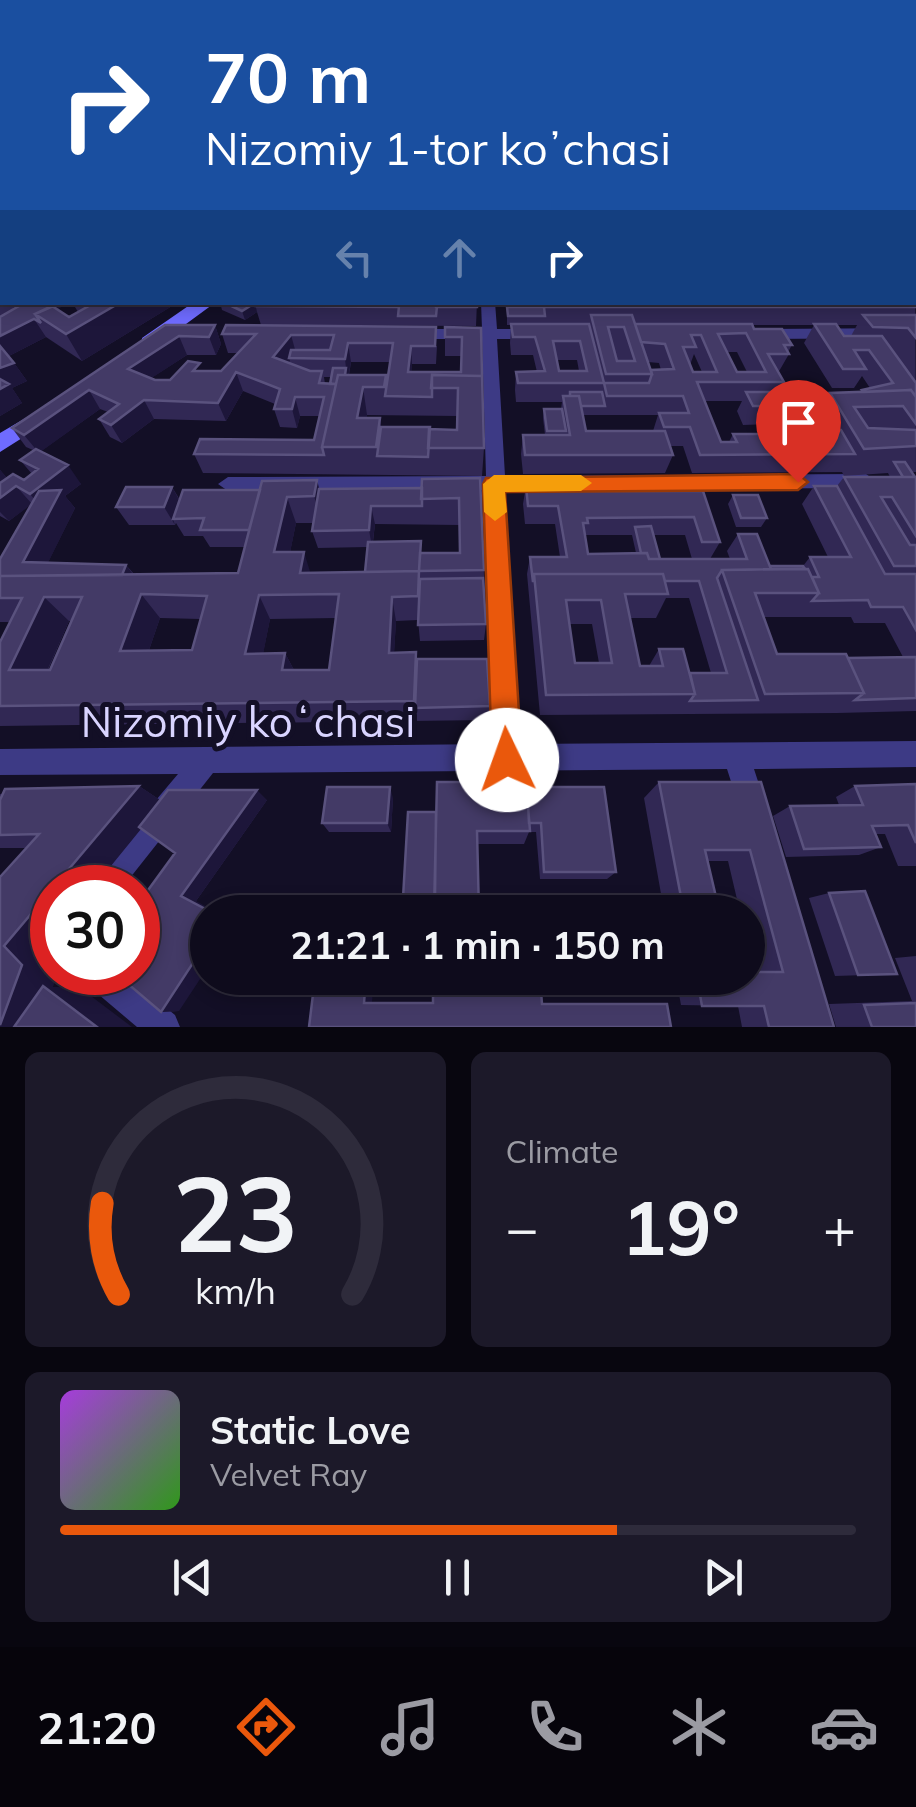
<!DOCTYPE html>
<meta charset="utf-8">
<style>
:root{--surface:#0e0b1c;--page:#1c1929;--text:#f1f3f6;--muted:#9b9ba3;--line:#2e2b3b;--accent:#ea580c}
body{margin:0;font-family:Mulish,sans-serif;background:var(--page);color:var(--text);height:100vh;display:flex;flex-direction:column;font-size:38px;white-space:nowrap}
*{box-sizing:border-box;margin:0}
p{font-size:32px;color:var(--muted)}
.icon{flex:none;width:55px;height:55px;fill:none;stroke:currentColor;stroke-width:2;stroke-linecap:round;stroke-linejoin:round}
.map{position:relative;height:1027px;overflow:hidden}
.sheet{display:flex;flex-direction:column;gap:25px;padding:25px;background:#08060f;flex:1}
.sheet>*{flex:none}
.top-card{position:absolute;left:0px;top:0px;width:918px;height:305px;box-shadow:0 5px 15px #0003,0 0 0 2px var(--line);background:#1a4fa0;color:#fff;overflow:hidden}
.speed{position:absolute;left:30px;top:865px;display:flex;gap:20px;font-size:50px;font-weight:700;text-align:center}
.speed>*{display:grid;place-content:center;width:130px;height:130px;border-radius:50%;background:var(--surface);box-shadow:0 5px 15px #0003,0 0 0 2px var(--line);line-height:1}
.speed .limit{border:15px solid #d22;background:#fff;color:#111}
.pin{position:absolute;display:grid;place-items:center;width:85px;height:85px;color:#fff;margin:-102px -42px;border-radius:50% 50% 50% 0;rotate:-45deg;box-shadow:0 0 10px #0007}
.pin .icon{rotate:45deg}
.me{position:absolute;width:110px;margin:-55px;rotate:357deg;stroke-linejoin:round;filter:drop-shadow(0 0 8px #0008)}
.turn{display:flex;align-items:center;gap:35px;height:210px;padding:0 40px;font-size:45px}
.turn .icon{width:130px;height:130px;stroke-width:2.5}
.turn b{display:block;font-size:70px;line-height:85px}
.lanes{display:flex;align-items:center;height:95px;padding:0 40px;background:#0003;justify-content:center;gap:50px;direction:ltr}
.lanes .off{opacity:.35}
.big{font-size:75px;font-weight:700;line-height:1.1}
.sheet .tile{flex:1;display:flex;flex-direction:column;justify-content:center;gap:15px;min-width:0;padding:0 35px;border-radius:15px;background:var(--page)}
.sheet .dial{align-items:center;gap:0}
.dial svg{height:260px;overflow:visible;fill:none;stroke:var(--line);stroke-width:7;stroke-linecap:round;text-anchor:middle}
.dial text{fill:var(--text);stroke:none}
.song{display:flex;align-items:center;gap:30px}
.cover{width:120px;height:120px;border-radius:15px;background:linear-gradient(135deg,hsl(280 70% 55%),hsl(110 70% 35%))}
.played{height:10px;border-radius:5px;background:linear-gradient(90deg,var(--accent) 70%,var(--line) 70%)}
.keys{display:flex;justify-content:space-around;direction:ltr}
.heat{display:flex;justify-content:space-between;align-items:center;font-size:55px;direction:ltr}
.sheet .tiles{flex:1;display:grid;gap:25px;grid-template-columns:1fr 1fr}
.tile:last-child{grid-column:span 2}
.trip{position:absolute;left:190px;top:895px;width:575px;height:100px;border-radius:50px;background:var(--surface);box-shadow:0 5px 15px #0003,0 0 0 2px var(--line);font-weight:700;line-height:100px;text-align:center}
.tabs{display:flex;height:160px;justify-content:space-around;align-items:center;background:#06040b;color:var(--muted)}
.tabs .icon{width:70px;height:70px}
.tabs .active{color:var(--accent)}
.tabs b{font-size:45px;color:var(--text)}
.map>svg:first-child{display:block}
.lines{fill:none;stroke-linecap:round;stroke-linejoin:round}
.street{fill:#3d3a85;fill-rule:evenodd}
.secondary{fill:#6f6bff;fill-rule:evenodd}
.wall{fill:#312854;fill-rule:evenodd}
.shaded-wall{fill:#1d163a}
.building{fill:#433a66;stroke:#5a527e;stroke-width:2.5;fill-rule:evenodd}
.route{fill:#ea580c;stroke:#983908;stroke-width:2.5}
.slow{fill:#f59e0b}
.labels{text-anchor:middle;dominant-baseline:central;stroke-width:10;stroke-linejoin:round;paint-order:stroke}
.near-street-label{font-size:42px;fill:#d9d4ff;stroke:#130f26}
</style>
<div class="map">
<svg width="916" height="1027" viewBox="0 0 916 1027">
<rect width="100%" height="100%" fill="#130f26"/>
<g class="lines">
<path class="street" d="M481,302H495L497,329H534L542,334L534,339H497L505,476L866,474L876,481L866,488L505,490L519,744L916,741V767L754,769L767,809L763,819L753,823L743,819L727,769L213,773L122,888H87L91,877L178,774L0,775V749L493,744L486,490L228,491L218,484L228,477L486,476L482,339H413L405,334L413,329H482Z
M916,328V338L758,339L750,334L758,329Z
M80,972H122L175,1015L180,1027H137L85,983Z"/>
<path class="secondary" d="M194,302H216L156,346H142V338Z
M41,409L49,411L52,416L49,421L0,452V433Z"/>
</g>
<path class="wall" d="M0,160H2V198H0Z
M915,160L916,220H915Z
M0,200H2V245H0Z
M915,222L916,472H912L916,477V711L837,713L540,715L527,574L530,557H560L555,524H525L523,504L526,486L582,491H703L720,542L710,559H730L727,551L738,534L770,566H803L810,557H828L802,504L814,486H837L844,477H890L888,473L844,476L842,472L692,473L683,446H670L673,455L665,473L523,474L521,454L523,435H545L543,418L544,409H561L562,402H516L515,390L516,372H537L533,355H511L510,343L511,325H507V307H544V302H915ZM752,325H814L804,343L832,388H854L862,376L870,388L862,390L860,392L830,393L815,418L813,415L823,399L785,385L781,392H778L784,382L778,373L789,354L788,352L792,345L754,329ZM836,325H857L851,336H844ZM727,352H737L747,372H737ZM694,354L702,372H693L690,365ZM557,360H577L579,371H559ZM648,362L659,363L661,370H651ZM705,401H742L737,411L743,425L768,424L776,440L733,434L729,442H721ZM583,415H658L653,431H586ZM585,535H632L636,553L588,554ZM653,535H685L692,559H660ZM666,598H689L711,673H690L659,649L649,666H640L630,618H656ZM763,617H851L854,623H885L903,657L848,658L777,654ZM569,624H592L599,663H575Z
M2,252V302H68L58,309L69,317L78,312L72,302H171L172,306L82,361L46,337L9,356L27,381L12,388L22,403L0,416V254Z
M220,302H255L256,305L257,302H399V306H436L477,302L476,326L261,325L257,312L245,320L222,310Z
M165,325H215L221,344L216,355H187L151,378L155,380H170L203,371H221L238,353H228L222,334L226,325L437,346L436,364H412L411,372H461V356H445V327L481,328L484,448L482,476L203,473L194,454L314,440L319,416H300L297,428L280,427L274,409L275,404L243,391L226,421L154,419L122,443L110,437L99,419L108,412L100,409L41,451L81,484L65,496L75,508L48,562L126,565L134,574L238,573L245,547H210L203,536H184L176,523L175,525H129L116,507L172,487L180,500L319,489L422,488L480,478L486,624L484,640L420,641L418,620L396,621L394,652H416L417,659L490,706L488,720L0,726V642L10,622H0V559L31,504L9,521L0,516V470L7,478L0,483L24,480L32,474L20,460L33,450L26,447L12,428ZM351,362H390L387,383L349,375ZM324,377H331L330,384H325ZM367,415L458,416L457,430L381,427L380,418H366ZM296,523H313L312,531L318,548L367,547L365,572L311,573L290,552ZM375,524L459,525L460,553H422L373,542ZM160,618L200,619L192,650H149ZM336,618L329,670H294L285,653H263L270,619ZM69,621H71L50,670H48Z
M733,495L767,518L761,527H736L728,504Z
M659,782H761L834,1027H742L738,1006L681,1005L676,978H748L755,972L748,941V912H740L728,861H708L716,897L696,905H663L644,798Z
M916,784V866H898L885,834H875L881,847L859,855L786,857L773,816L790,806L839,805L836,797L855,786Z
M139,786L160,800H267L196,901L179,1011L161,1012L175,853L141,828L42,950L53,987H79L0,1027L27,848H0V794Z
M527,787L616,872L607,879H540L536,832H529L524,844H478L435,904H406L403,898L436,812Z
M393,798L391,832H329L322,823Z
M829,893L897,974L835,976L809,898Z
M916,956V1027H836L829,1004L914,1001H912L895,958Z"/>
<path class="shaded-wall" d="M10,302H68L58,309L35,314L34,319L46,337L7,357L0,347V336L24,324Z
M121,302H171L172,306L82,361L66,334Z
M255,303L257,312L245,320L242,311Z
M215,325L221,344L216,355L209,337Z
M291,335L296,353L289,358L290,361L278,376L273,357Z
M179,336L187,355L138,387L128,369Z
M348,343L351,362L334,447L346,368L345,359Z
M411,346L412,364L410,391L408,372Z
M14,363L27,381L12,388L22,403L0,416V389L6,386L0,378V368Z
M236,372L243,391L226,421L218,403Z
M363,387L367,415L362,445L357,418Z
M89,390L100,409L39,453L24,435Z
M295,397L300,416L297,428L292,409Z
M144,400L154,419L122,443L111,425Z
M68,465L81,484L65,496L75,508L40,579L23,562L45,512L30,494Z
M0,470L7,478L0,483Z
M317,480L324,507L322,523L314,496Z
M16,486L32,504L9,521L0,512V498Z
M172,487L182,505L173,519L175,525L164,507Z
M287,497L296,523L285,578L274,552Z
M371,506L375,524L372,547L369,530Z
M304,552L312,578L300,573Z
M126,565L139,582L119,583Z
M141,594L160,618L141,673L120,651Z
M259,595L270,619L259,675L245,654Z
M44,597L69,621L38,691L9,670Z
M392,597L396,621L393,674L389,653Z
M285,653L296,674L282,670Z
M139,786L163,802L93,888H54Z
M390,787L393,798L391,832L387,823Z
M257,790L267,800L196,901L216,912H211L181,896Z
M52,889V938L42,950L52,961V972H58L53,987H79L132,1027H0L4,946Z
M202,949L208,950V967L179,1011L161,1012Z
M366,978H374L372,1002L364,1003Z"/>
<path class="building" d="M915,237L916,238V274H915Z
M915,281L916,307H546V302H915Z
M0,285L2,286V299L0,298Z
M26,302H47L56,305L35,314L41,323L34,319L0,336V317Z
M96,302H121L66,334L35,314L52,306L69,317Z
M223,302H255V303L242,311Z
M257,302H397V307L256,306Z
M436,302H477V307H436Z
M399,306H437L436,316H398Z
M507,307H544L545,316H508Z
M591,315H632L652,374H606ZM608,327H624L635,361H617Z
M863,315H916V338L908,328L873,327Z
M511,324H589L604,383H518L516,372L545,371L535,337H513ZM553,341H580L587,371H559Z
M635,324H752L754,329H782L792,345H784L789,354H768L784,382H697L721,442H737L733,434H766L769,440H796L779,406H753L746,392H789L785,385H815L823,399H803L821,430H841L855,454L700,455L690,427H664L659,413H689L683,396H607L604,383H649L652,374L651,370L674,369L665,344L641,342ZM746,333L766,372H737L718,334ZM691,335H701L717,372H693L683,347H696Z
M814,324H836L844,336H882L916,383V397L911,390L864,392L862,390L893,383L869,350H854L866,369H843Z
M165,325H215L209,337L179,336L128,369L155,380H170L188,361L200,363L193,371H221L256,334H222L226,325L436,327L435,346H411L408,372H461L462,337H445V327L481,328L482,376L432,375V397L385,396L393,343H348L345,359L289,358L291,350H330L334,335H291L273,357L310,371H322L319,383L336,384L322,447L324,455L194,454L200,439L314,440L324,397H295L292,409H274L280,389L236,372L218,403L144,400L111,425L99,419L119,404L89,390L24,435L12,428Z
M0,346L14,363L0,368Z
M333,368H346L345,375H338L336,384H330Z
M338,375H386L384,387H363L357,418H380L376,447H322Z
M432,375L482,376L484,448H428L429,429L457,430L458,388H431Z
M0,379L9,384L0,389Z
M911,390L916,397V424L903,406L854,407L868,428L916,430V446L864,449L830,393Z
M570,392H602L605,406H581L579,396H570Z
M563,396H579L586,431H665L673,455H525L523,435H570Z
M544,409H562L566,431H547Z
M381,427H430L428,457L377,456Z
M36,449L68,465L30,494L16,486L0,498V483L13,474L24,480L38,469L20,460Z
M894,462H905L915,477H903Z
M844,477H916V536L892,497H881L910,545H916V566H894Z
M480,478L484,570L419,571L420,553H460L459,498L421,499L422,479Z
M317,480L314,496L287,497L274,552H304L300,573L419,571L418,596L392,597L389,653L416,652L414,701L0,706V642L22,598H0V576L238,573L262,481ZM141,594L207,596L192,650L120,651ZM339,594L329,670H282L285,653L245,654L259,595ZM44,597H82L50,670H9Z
M526,486H582V491H703L720,542H702L694,517L587,518L588,523H583L588,554L647,553L649,559H747L738,534H757L771,569L722,570L717,578L758,700L690,701L695,694L690,673H727L699,581H665L663,574H534L533,582L530,557H567L558,506H528Z
M814,486H837L885,574H916V630L903,607H871L868,600L812,601L819,593L812,577H819L810,557H851Z
M126,487H172L164,507H116Z
M422,488V506H371L369,530L312,531L319,489Z
M61,490L23,562L126,565L122,575L0,576V559L39,491Z
M183,490H260L249,530H200L204,518L173,519Z
M733,495H758L767,518H741Z
M651,526L660,559H649L647,553H641L635,527Z
M421,541L419,571L365,572L368,542Z
M770,566H803L805,569H771Z
M808,569L819,593H755L777,654H846L864,693L765,694L722,570Z
M534,574H663L668,594H625L640,666H663L659,649H683L695,694L546,695ZM566,600H601L612,663H575Z
M483,578L486,624L418,625L420,579Z
M916,657V698L855,700L864,693L848,658Z
M417,659H487L490,706L415,708Z
M437,782H526L530,831H477L479,912H434Z
M659,782H761L834,1027H769L764,1006H702L697,978H748V972H783L750,850H705L716,897H681Z
M916,784V843L908,825L872,826L881,847L804,849L790,806L863,805L855,786Z
M139,786L4,946L22,965L0,1025V877L39,834L0,835V800L5,789Z
M327,787H390L387,823H322Z
M527,787H604L616,872H544L541,823H529Z
M168,790H257L181,896L211,912H208V952L202,949L161,1012L114,972H138V904L175,853L139,827Z
M408,812H436L435,898H403Z
M865,891L897,974L858,975L829,893Z
M315,978H366L364,1003H433V978H540L542,1004H667L671,1027H309Z
M43,986L97,1027H14Z
M916,1003V1027H872L864,1005Z"/>
<linearGradient id="sky" x2="0" y2="1"><stop stop-color="#0a0815"/><stop offset="0.53" stop-color="#333752"/><stop offset="1" stop-color="#333752" stop-opacity="0"/></linearGradient>
<rect width="916" height="304" fill="url(#sky)"/>
<path class="route" d="M798,474L808,482L798,490L505,492L522,760L517,770L507,775L496,770L492,760L483,484L486,478Z"/>
<path class="slow" d="M494,475H581L592,483L581,491L505,492L507,512L495,521L484,512L483,484Z"/>
<g class="labels">
<g class="near-street-label">
<text x="248" y="721">Nizomiy koʻchasi</text>
</g>
</g>
</svg>
<div class="speed"><div class="limit">30</div></div>
<div class="pin" style="left:798px;top:482px;background:#d93025"><svg class="icon" aria-label="arrive" viewBox="0 0 24 24"><path d="M6 21V4h12l-3 4 3 4H6"/></svg></div>
<svg class="me" style="left:507px;top:760px" viewBox="-20 -20 40 40"><circle r="19" fill="#fff"/><path d="M0-13L10 11 0 6-10 11z" fill="#ea580c"/></svg>
<div class="trip">21:21 · 1 min · 150 m</div>
<div class="top-card">
<div class="turn"><svg class="icon" aria-label="right" viewBox="0 0 24 24"><path d="M7 20v-9h11M14 6l5 5-5 5"/></svg><div><b>70 m</b>Nizomiy 1-tor koʼchasi</div></div>
<div class="lanes"><svg class="icon off" aria-label="left" viewBox="0 0 24 24"><path d="M17 20v-9H6M10 6l-5 5 5 5"/></svg><svg class="icon off" aria-label="ahead" viewBox="0 0 24 24"><path d="M12 20V5M6 11l6-6 6 6"/></svg><svg class="icon" aria-label="right" viewBox="0 0 24 24"><path d="M7 20v-9h11M14 6l5 5-5 5"/></svg></div>
</div>
</div>
<section class="sheet">
<div class="tiles">
<div class="tile dial"><svg viewBox="0 0 100 80">
<path d="M14 69A42 42 0 1 1 86 69"/>
<path d="M14 69A42 42 0 0 1 9 41" stroke="#ea580c"/>
<text x="50" y="56" font-size="32" font-weight="700">23</text>
<text x="50" y="72" font-size="11">km/h</text>
</svg></div>
<div class="tile"><p>Climate</p>
<div class="heat"><a>−</a><b class="big">19°</b><a>+</a></div>
</div>
<div class="tile">
<div class="song"><i class="cover"></i><div><b>Static Love</b><p>Velvet Ray</p></div></div>
<div class="played"></div>
<div class="keys"><svg class="icon" aria-label="previous" viewBox="0 0 24 24"><path d="M18 5L8 12l10 7zM5 5v14"/></svg><svg class="icon" aria-label="pause" viewBox="0 0 24 24"><path d="M8 5v14M16 5v14"/></svg><svg class="icon" aria-label="next" viewBox="0 0 24 24"><path d="M6 5l10 7-10 7zM19 5v14"/></svg></div>
</div>
</div>
</section>
<nav class="tabs">
<b>21:20</b>
<svg class="icon active" aria-label="directions" viewBox="0 0 24 24"><path d="M12 3l9 9-9 9-9-9zM9 14v-3h6M13 9l2 2-2 2"/></svg>
<svg class="icon" aria-label="music" viewBox="0 0 24 24"><path d="M9 18V5l10-2v13"/><circle cx="6" cy="18" r="3"/><circle cx="16" cy="16" r="3"/></svg>
<svg class="icon" aria-label="phone" viewBox="0 0 24 24"><path d="M5 4h4l2 5-3 2q2 4 5 5l2-3 5 2v4C11 20 4 13 5 4z"/></svg>
<svg class="icon" aria-label="climate" viewBox="0 0 24 24"><path d="M12 3v18M4 7l16 10M4 17L20 7"/></svg>
<svg class="icon" aria-label="car" viewBox="0 0 24 24"><path d="M5 17H2v-5l4-1 3-4h7l3 4 3 1v5h-3M9 17h6M6 11h13"/><circle cx="7" cy="17" r="2"/><circle cx="17" cy="17" r="2"/></svg>
</nav>
